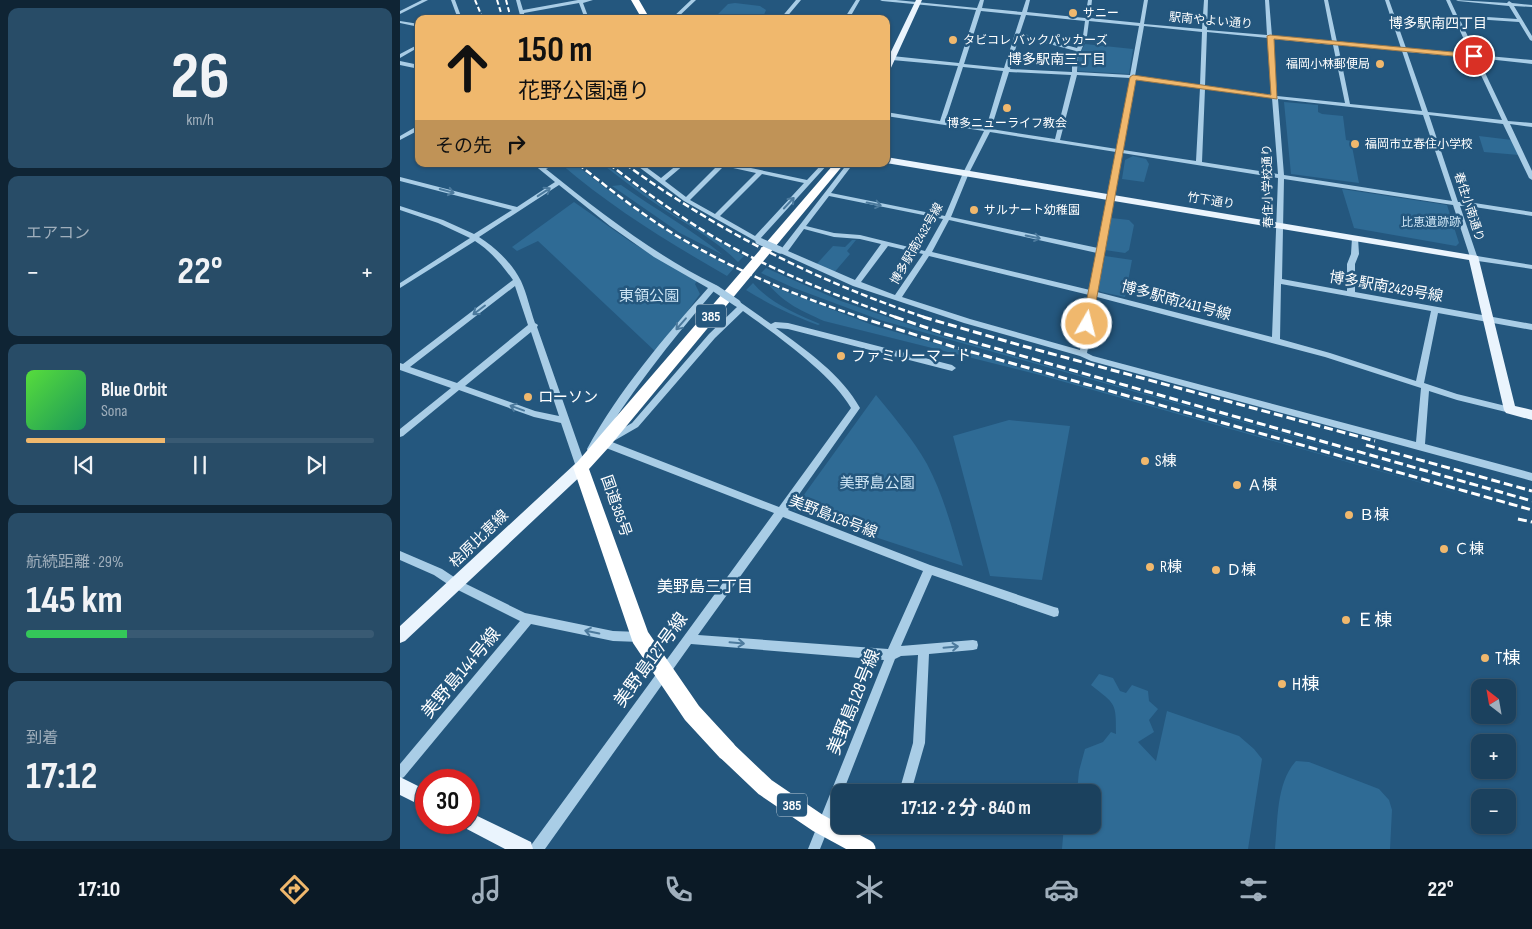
<!DOCTYPE html>
<html lang="ja">
<meta charset="utf-8">
<style>
:root{--surface:#1b415e;--page:#284c67;--text:#f1f3f6;--muted:#a0afbc;--line:#395a73;--accent:#f0b86d}
body{margin:0;font-family:"Sofia Sans Condensed","Noto Sans JP",sans-serif;background:var(--page);color:var(--text);height:100vh;display:flex;flex-direction:column;font-size:19px;white-space:nowrap}
*{box-sizing:border-box;margin:0}
p{font-size:16px;color:var(--muted)}
.icon{flex:none;width:28px;height:28px;fill:none;stroke:currentColor;stroke-width:2;stroke-linecap:round;stroke-linejoin:round}
.map{position:relative;flex:1;overflow:hidden}
.panel{display:flex;flex-direction:column;gap:8px;padding:8px;background:#0f2434;width:400px}
.panel>*{flex:none}
.banner{position:absolute;left:15px;top:15px;width:475px;height:152px;border-radius:10px;box-shadow:0 1px 4px #0004,0 0 0 1px var(--line);background:#f0b86d;color:#111;overflow:hidden}
.needle{width:32px;rotate:329deg}
.controls{position:absolute;left:1071px;top:679px;display:grid;gap:10px}
.controls a{display:grid;place-items:center;width:45px;height:45px;border-radius:10px;background:var(--surface);box-shadow:0 1px 4px #0004,0 0 0 1px var(--line);font-size:25px}
.speed{position:absolute;left:15px;top:769px;display:flex;gap:10px;font-size:25px;font-weight:700;text-align:center}
.speed>*{display:grid;place-content:center;width:65px;height:65px;border-radius:50%;background:var(--surface);box-shadow:0 1px 4px #0004,0 0 0 1px var(--line);line-height:1}
.speed .limit{border:8px solid #d22;background:#fff;color:#111}
.pin{position:absolute;display:grid;place-items:center;width:42px;height:42px;color:#fff;margin:-21px;border:2px solid #fff;border-radius:50%;box-shadow:0 1px 5px #0007}
.me{position:absolute;width:55px;margin:-28px;rotate:8deg;stroke-linejoin:round;filter:drop-shadow(0 0 4px #0008)}
.turn{display:flex;align-items:center;gap:18px;height:105px;padding:0 20px;font-size:22px}
.turn .icon{width:65px;height:65px;stroke-width:2.5}
.turn b{display:block;font-size:35px;line-height:42px}
.then{display:flex;align-items:center;height:48px;padding:0 20px;background:#0003;gap:10px;font-size:19px}
.big{font-size:38px;font-weight:700;line-height:1.1}
.panel .tile{flex:1;display:flex;flex-direction:column;justify-content:center;gap:8px;min-width:0;padding:0 18px;border-radius:10px;background:var(--page)}
.panel .dial{align-items:center;gap:0}
.dial b{font-size:65px;line-height:1}
.song{display:flex;align-items:center;gap:15px}
.cover{width:60px;height:60px;border-radius:8px;background:linear-gradient(135deg,hsl(110 70% 55%),hsl(150 70% 35%))}
.played{height:5px;border-radius:2px;background:linear-gradient(90deg,var(--accent) 40%,var(--line) 40%)}
.keys{display:flex;justify-content:space-around;direction:ltr}
.heat{display:flex;justify-content:space-between;align-items:center;font-size:28px;direction:ltr}
.charge{height:8px;border-radius:4px;background:linear-gradient(90deg,#34c759 29%,var(--line) 0)}
.trip{position:absolute;left:431px;top:784px;width:270px;height:50px;border-radius:10px;background:var(--surface);box-shadow:0 1px 4px #0004,0 0 0 1px var(--line);font-weight:700;line-height:50px;text-align:center}
.menu{display:flex;height:80px;justify-content:space-around;align-items:center;background:#0b1a26;color:var(--muted)}
.menu .icon{width:35px;height:35px}
.menu .on{color:var(--accent)}
.menu b{font-size:22px;color:var(--text)}
main{display:flex;flex:1;min-height:0}
.map>svg:first-child{display:block}
.green{fill:#2f6b95}
.lines{fill:none;stroke-linecap:round;stroke-linejoin:round}
.minor{fill:#a9cde6;fill-rule:evenodd}
.major{fill:#eaf4fd;fill-rule:evenodd}
.highway{fill:#fff;fill-rule:evenodd}
.rail-far2{stroke:#fff;stroke-width:2;stroke-dasharray:5 2.5;stroke-linecap:butt}
.rail-far1{stroke:#fff;stroke-width:2.5;stroke-dasharray:7 3;stroke-linecap:butt}
.rail{stroke:#fff;stroke-width:3;stroke-dasharray:9 4;stroke-linecap:butt}
.minor-bridge{stroke:#a9cde6;stroke-width:7}
.highway-bridge{stroke:#fff;stroke-width:19}
.oneway{stroke:#4c7a9d}
.route{fill:#f0b86d;stroke:#9c7847}
.poi-dot{fill:#f0b86d;stroke:#24577e;stroke-width:2}
.labels{text-anchor:middle;dominant-baseline:central;stroke-width:5;stroke-linejoin:round;paint-order:stroke}
.far-poi-label{font-size:12px;fill:#fff;stroke:#24577e;text-anchor:start}
.far-street-label{font-size:12px;fill:#fff;stroke:#24577e}
.far-park-label{font-size:12px;fill:#cce4f4;stroke:#24577e}
.far-neighbourhood-label{font-size:14px;fill:#fff;stroke:#24577e}
.shield{fill:#24577e;stroke:#bdcdd8;stroke-width:1}
.shield-label{font-size:14px;font-weight:bold;fill:#fff}
.street-label{font-size:15px;fill:#fff;stroke:#24577e}
.park-label{font-size:15px;fill:#cce4f4;stroke:#24577e}
.poi-label{font-size:15px;fill:#fff;stroke:#24577e;text-anchor:start}
.neighbourhood-label{font-size:16px;fill:#fff;stroke:#24577e}
.near-poi-label{font-size:18px;fill:#fff;stroke:#24577e;text-anchor:start}
.near-street-label{font-size:18px;fill:#fff;stroke:#24577e}
</style>
<main>
<section class="panel">
<div class="tile dial"><b>26</b><p>km/h</p></div>
<div class="tile"><p>エアコン</p>
<div class="heat"><a>−</a><b class="big">22°</b><a>+</a></div>
</div>
<div class="tile">
<div class="song"><i class="cover"></i><div><b>Blue Orbit</b><p>Sona</p></div></div>
<div class="played"></div>
<div class="keys"><svg class="icon" aria-label="previous" viewBox="0 0 24 24"><path d="M18 5L8 12l10 7zM5 5v14"/></svg><svg class="icon" aria-label="pause" viewBox="0 0 24 24"><path d="M8 5v14M16 5v14"/></svg><svg class="icon" aria-label="next" viewBox="0 0 24 24"><path d="M6 5l10 7-10 7zM19 5v14"/></svg></div>
</div>
<div class="tile"><p>航続距離 · 29%</p><b class="big">145 km</b><div class="charge"></div></div>
<div class="tile"><p>到着</p><b class="big">17:12</b></div>
</section>
<div class="map">
<svg width="1132" height="849" viewBox="0 0 1132 849">
<rect width="100%" height="100%" fill="#24577e"/>
<path class="green" d="M335,3L360,6L366,10L363,17L365,19H313L328,4Z
M685,44L733,49L729,74L678,71L677,58Z
M884,102L918,105V112L922,114L943,116L946,140L951,141L959,183L891,174Z
M1079,136L1112,140L1119,155L1084,152Z
M733,156L746,159L749,164L744,182L722,179L725,160Z
M161,164H175C226,205 275,239 334,268L327,276C268,242 212,208 161,164Z
M202,164H205L273,214L344,256L338,262C315,239 285,224 259,206C239,193 221,178 202,164Z
M221,185C255,209 291,229 323,255L280,233L212,186Z
M942,189L1047,205L1059,243L1056,246L954,228Z
M174,202L231,242L297,281L295,284L300,294L257,353L138,241L117,251L112,247Z
M711,218L729,220L734,225L729,250L725,253L705,250Z
M452,240H456L447,251L450,254L432,275L414,267L433,246L445,247Z
M705,256L732,260L725,297L701,292L698,290Z
M366,268L441,301L543,336L1122,501L480,320L394,288L361,273Z
M353,283C370,303 396,314 420,324L418,325C392,315 370,305 346,290Z
M369,285L475,326L1124,512L640,375L424,321C402,311 385,304 369,285Z
M476,395C494,417 513,439 527,464C544,496 553,532 563,566L393,510Z
M609,420L670,426L642,580L590,576L553,436Z
M699,674L713,678L720,691L726,693L732,685L748,691L749,701L758,709L749,720L754,732L738,742L756,761L767,711L839,736L854,749L862,759L848,849H662L664,825H692V792H677L679,771L685,749L703,742L711,732L716,734C716,702 716,705 691,685Z
M896,761L909,762L979,789L989,800L992,810L990,849H875C878,820 876,783 896,761Z"/>
<g class="lines">
<path class="minor" d="M22,0H28L0,14V11Z
M51,0H55L62,19H58Z
M116,0H120L123,10L178,0H193L183,3L189,19H185L179,3L124,13L125,19H121Z
M291,0H296L276,19H271Z
M396,0H401L385,19H380Z
M456,0H460L449,19H444Z
M480,0H496L577,8L580,0H584L582,8L622,12L626,0H630L627,12L685,18L688,0H692L690,18L740,23L744,0H748L744,24L802,29L804,0H808L807,30L867,35L865,0H869L872,36L932,41L924,0H928L937,42L1001,48L985,0H989L1006,48L1071,55L1046,0H1050L1057,15L1117,19L1109,6L1058,1L1056,0L1107,3L1109,1L1112,3L1132,5V7L1114,6L1132,36V41L1130,40L1119,22L1059,18L1077,55L1132,60V64L1078,58L1108,121L1132,123V127L1110,124L1132,171V180L1129,178L1103,124L1029,115L1058,202H1068L1132,212V216L1068,206H1060L1077,256L1132,265V269L1071,260L1053,205L884,179L882,279L947,291V264L951,254L952,238L955,236L958,238L959,254L955,264V292L1132,324V330L1038,313L1024,383L1057,394L1110,407L1114,410L1110,413L1057,400L1029,391L1025,444L1132,473V481L691,361L680,356L564,323L453,286L378,252V248H382L447,164H453L431,193L545,216L563,173L584,131L486,116V112L540,121L558,66L492,60L489,58L492,56L559,63L576,10L482,1ZM581,11L621,15L604,68L564,64ZM626,15L685,21L683,36L677,48L620,33ZM689,21L739,26L730,75L677,72L678,58L687,36ZM744,26L802,32L800,85L735,76ZM807,32L868,38L872,95L805,86ZM619,36L676,51L672,58V72L610,69ZM873,39L933,45L945,103L877,96ZM938,45L1002,51L1022,111L950,104ZM1007,52L1073,58L1102,120L1028,112ZM563,67L603,71L586,128L545,122ZM609,72L671,75L655,139L591,129ZM677,75L730,78L717,149L660,140ZM735,79L800,88L796,161L723,150ZM805,89L872,98L878,174L802,162ZM878,99L1023,115L1052,201L884,175ZM590,132L716,152L698,248L551,217L569,173ZM722,153L878,178L872,337L697,292L713,196L716,189ZM429,196L543,219L525,251L460,235L434,233L406,226ZM549,220L697,253L690,290L532,252ZM404,229L434,237L460,239L481,244L455,280L388,251ZM488,246L523,254L495,295L461,282ZM529,256L689,295L680,350L570,319L502,297ZM881,284L1031,311L1016,381L930,353L880,339ZM697,297L925,357L1021,388L1016,442L693,356L687,353Z
M0,21L19,24V27L0,23Z
M19,44V47L0,58V54Z
M0,61L19,65V69L0,65Z
M19,125V130L0,140V136Z
M133,164H140L143,166L149,164H157L146,169C200,212 253,254 316,285L320,289L319,291H314C270,342 229,394 194,452H188L187,449C219,390 264,338 308,288L254,257L210,226L159,185L79,237C96,248 112,263 121,281C127,294 130,309 135,323L138,325L137,327L186,467L184,470H178L176,467L161,423L134,417L59,390L3,436L0,437V429L51,388L0,370V363L3,364L113,280C102,265 91,251 75,241L0,288V283L70,238L38,223L0,210V206L43,220L74,234L112,210L0,181V177L117,207L155,182ZM115,286L128,325L57,383L10,367ZM131,332L159,416L135,411L65,386Z
M235,164H242L261,178L278,164H285L265,181L286,197L319,164H332L407,180L422,164H428L360,239L362,241L359,243L284,201ZM324,166L356,173L315,214L290,200ZM362,174L404,183L355,236L320,216Z
M337,300L371,324L375,322L388,323L552,365L556,368L552,371L388,329L376,328C406,350 442,375 460,408L388,510L530,565L654,607L658,608L659,612L658,616L654,617L532,575L501,646L573,640L577,641L578,645L577,649L573,650L529,654L525,743L511,792H499L513,743L518,655L501,656L495,659L443,792H440V799L420,849H408L484,660L291,644L145,849H131L132,844L374,513L201,446L200,443L201,440L207,441L208,437L232,423L309,334L337,307L333,303ZM343,311C375,334 432,374 451,408L379,507L212,442L238,427L315,338ZM383,517L523,571L488,649L298,635Z
M0,551L42,569L60,581L125,613L213,631L240,632L244,633L245,637L244,641L240,642L213,641L131,624L4,777L0,779V764L120,621L52,587L34,575L0,560Z"/>
<path class="major" d="M516,0H522L490,70L486,72V62Z
M486,157L1078,256L1115,406L1132,410V420L1106,413L1104,410L1069,260L486,163Z
M181,462L186,463L188,467L186,471L5,641L0,643V626L176,463Z
M0,777L26,790V808L0,795Z
M69,812L131,842L133,849H105L63,827L61,822H69Z"/>
<path class="highway" d="M231,0H239L250,19H242Z
M434,164H444L209,447L189,469L248,632L299,706L334,744L337,751L334,758L327,761L320,758L285,720L233,643L173,467Z"/>
<path class="rail-far2" d="M75,0L83,19
M97,0L103,19
M106,0L111,19"/>
<path class="rail-far1" d="M178,164C212,191 246,218 284,240C340,273 402,298 463,318
M209,164C244,191 281,218 319,240C376,272 437,296 498,318
M225,164C318,231 418,282 527,318"/>
<path class="rail" d="M459,317L554,347L1132,510
M495,317L545,334L1132,501
M523,317L623,346L975,441
M966,445L1132,491
M1118,519L1132,522"/>
<path class="minor-bridge" d="M359,241L380,250
M316,289L337,303"/>
<path class="highway-bridge" d="M327,751L365,787L418,823L466,849"/>
</g>
<defs><path id="oneway-shaft" d="M-6 0H5M1.5-3L5.5 0L1.5 3" fill="none" stroke-width="1.6" stroke-linecap="round" stroke-linejoin="round" transform="scale(1.25)"/></defs>
<g class="oneway">
<use href="#oneway-shaft" transform="translate(47 191) rotate(15)"/>
<use href="#oneway-shaft" transform="translate(144 192) rotate(-33)"/>
<use href="#oneway-shaft" transform="translate(389 203) rotate(-47)"/>
<use href="#oneway-shaft" transform="translate(474 204) rotate(11)"/>
<use href="#oneway-shaft" transform="translate(633 237) rotate(12)"/>
<use href="#oneway-shaft" transform="translate(79 310) rotate(143)"/>
<use href="#oneway-shaft" transform="translate(281 324) rotate(131)"/>
<use href="#oneway-shaft" transform="translate(117 408) rotate(-160)"/>
<use href="#oneway-shaft" transform="translate(192 632) rotate(-168)"/>
<use href="#oneway-shaft" transform="translate(337 643) rotate(5)"/>
<use href="#oneway-shaft" transform="translate(551 647) rotate(-5)"/>
</g>
<path class="route" d="M870,35L1074,54L1078,56L1074,58L874,39L877,99L736,80L692,324L691,326H684L682,324L730,77L733,75L871,95L867,36Z"/>
<g class="poi-dot">
<circle cx="673" cy="13" r="5"/>
<circle cx="553" cy="40" r="5"/>
<circle cx="980" cy="64" r="5"/>
<circle cx="607" cy="108" r="5"/>
<circle cx="955" cy="144" r="5"/>
<circle cx="574" cy="210" r="5"/>
<circle cx="441" cy="356" r="5"/>
<circle cx="128" cy="397" r="5"/>
<circle cx="745" cy="461" r="5"/>
<circle cx="837" cy="485" r="5"/>
<circle cx="949" cy="515" r="5"/>
<circle cx="1044" cy="549" r="5"/>
<circle cx="750" cy="567" r="5"/>
<circle cx="816" cy="570" r="5"/>
<circle cx="946" cy="620" r="5"/>
<circle cx="1085" cy="658" r="5"/>
<circle cx="882" cy="684" r="5"/>
</g>
<g class="labels">
<g class="far-poi-label">
<text x="683" y="13">サニー</text>
<text x="563" y="40">タビコレ バックパッカーズ</text>
<text x="970" y="64" text-anchor="end">福岡小林郵便局</text>
<text x="607" y="123" text-anchor="middle">博多ニューライフ教会</text>
<text x="965" y="144">福岡市立春住小学校</text>
<text x="584" y="210">サルナート幼稚園</text>
</g>
<g class="far-street-label">
<text transform="translate(811 21) rotate(5)">駅南やよい通り</text>
<text transform="translate(868 186) rotate(-91)">春住小学校通り</text>
<text transform="translate(811 201) rotate(9)">竹下通り</text>
<text transform="translate(1069 207) rotate(72)">春住小南通り</text>
<text transform="translate(517 244) rotate(-60)">博多駅南2432号線</text>
</g>
<g class="far-park-label">
<text x="1031" y="222">比恵遺跡跡</text>
</g>
<g class="far-neighbourhood-label">
<text x="1038" y="23">博多駅南四丁目</text>
<text x="657" y="59">博多駅南三丁目</text>
</g>
<g class="shield">
<rect x="296" y="304.5" width="30" height="23" rx="4"/>
<rect x="377" y="793.5" width="30" height="23" rx="4"/>
</g>
<g class="shield-label">
<text x="311" y="316">385</text>
<text x="392" y="805">385</text>
</g>
<g class="street-label">
<text transform="translate(986 287) rotate(10)">博多駅南2429号線</text>
<text transform="translate(776 301) rotate(15)">博多駅南2411号線</text>
<text transform="translate(216 506) rotate(71)">国道385号</text>
<text transform="translate(433 517) rotate(21)">美野島126号線</text>
<text transform="translate(79 539) rotate(-44)">桧原比恵線</text>
</g>
<g class="park-label">
<text x="249" y="296">東領公園</text>
<text x="477" y="483">美野島公園</text>
</g>
<g class="poi-label">
<text x="451" y="356">ファミリーマート</text>
<text x="138" y="397">ローソン</text>
<text x="755" y="461">S棟</text>
<text x="847" y="485">Ａ棟</text>
<text x="959" y="515">Ｂ棟</text>
<text x="1054" y="549">Ｃ棟</text>
<text x="760" y="567">R棟</text>
<text x="826" y="570">Ｄ棟</text>
</g>
<g class="neighbourhood-label">
<text x="305" y="587">美野島三丁目</text>
</g>
<g class="near-poi-label">
<text x="956" y="620">Ｅ棟</text>
<text x="1095" y="658">T棟</text>
<text x="892" y="684">H棟</text>
</g>
<g class="near-street-label">
<text transform="translate(251 660) rotate(-54)">美野島127号線</text>
<text transform="translate(61 673) rotate(-50)">美野島144号線</text>
<text transform="translate(454 702) rotate(-68)">美野島128号線</text>
</g>
</g>
</svg>
<div class="controls">
<a><svg class="needle" viewBox="-14 -14 28 28"><path d="M0-13l5 13h-10z" fill="#e53935"/><path d="M0 13l5-13h-10z" fill="#a0afbc"/></svg></a>
<a>+</a>
<a>−</a>
</div>
<div class="speed"><div class="limit">30</div></div>
<div class="pin" style="left:1074px;top:56px;background:#d93025"><svg class="icon" aria-label="arrive" viewBox="0 0 24 24"><path d="M6 21V4h12l-3 4 3 4H6"/></svg></div>
<svg class="me" style="left:687px;top:324px" viewBox="-20 -20 40 40"><circle r="17" fill="#f0b86d" stroke="#fff" stroke-width="3"/><path d="M0-11L8 9 0 5-8 9z" fill="#fff"/></svg>
<div class="trip">17:12 · 2 分 · 840 m</div>
<div class="banner">
<div class="turn"><svg class="icon" aria-label="ahead" viewBox="0 0 24 24"><path d="M12 20V5M6 11l6-6 6 6"/></svg><div><b>150 m</b>花野公園通り</div></div>
<div class="then">その先<svg class="icon" aria-label="right" viewBox="0 0 24 24"><path d="M7 20v-9h11M14 6l5 5-5 5"/></svg></div>
</div>
</div>
</main>
<nav class="menu">
<b>17:10</b>
<svg class="icon on" aria-label="directions" viewBox="0 0 24 24"><path d="M12 3l9 9-9 9-9-9zM9 14v-3h6M13 9l2 2-2 2"/></svg>
<svg class="icon" aria-label="music" viewBox="0 0 24 24"><path d="M9 18V5l10-2v13"/><circle cx="6" cy="18" r="3"/><circle cx="16" cy="16" r="3"/></svg>
<svg class="icon" aria-label="phone" viewBox="0 0 24 24"><path d="M5 4h4l2 5-3 2q2 4 5 5l2-3 5 2v4C11 20 4 13 5 4z"/></svg>
<svg class="icon" aria-label="climate" viewBox="0 0 24 24"><path d="M12 3v18M4 7l16 10M4 17L20 7"/></svg>
<svg class="icon" aria-label="car" viewBox="0 0 24 24"><path d="M5 17H2v-5l4-1 3-4h7l3 4 3 1v5h-3M9 17h6M6 11h13"/><circle cx="7" cy="17" r="2"/><circle cx="17" cy="17" r="2"/></svg>
<svg class="icon" aria-label="filters" viewBox="0 0 24 24"><path d="M4 7h16M4 17h16"/><circle cx="9" cy="7" r="2"/><circle cx="15" cy="17" r="2"/></svg>
<b>22°</b>
</nav>
